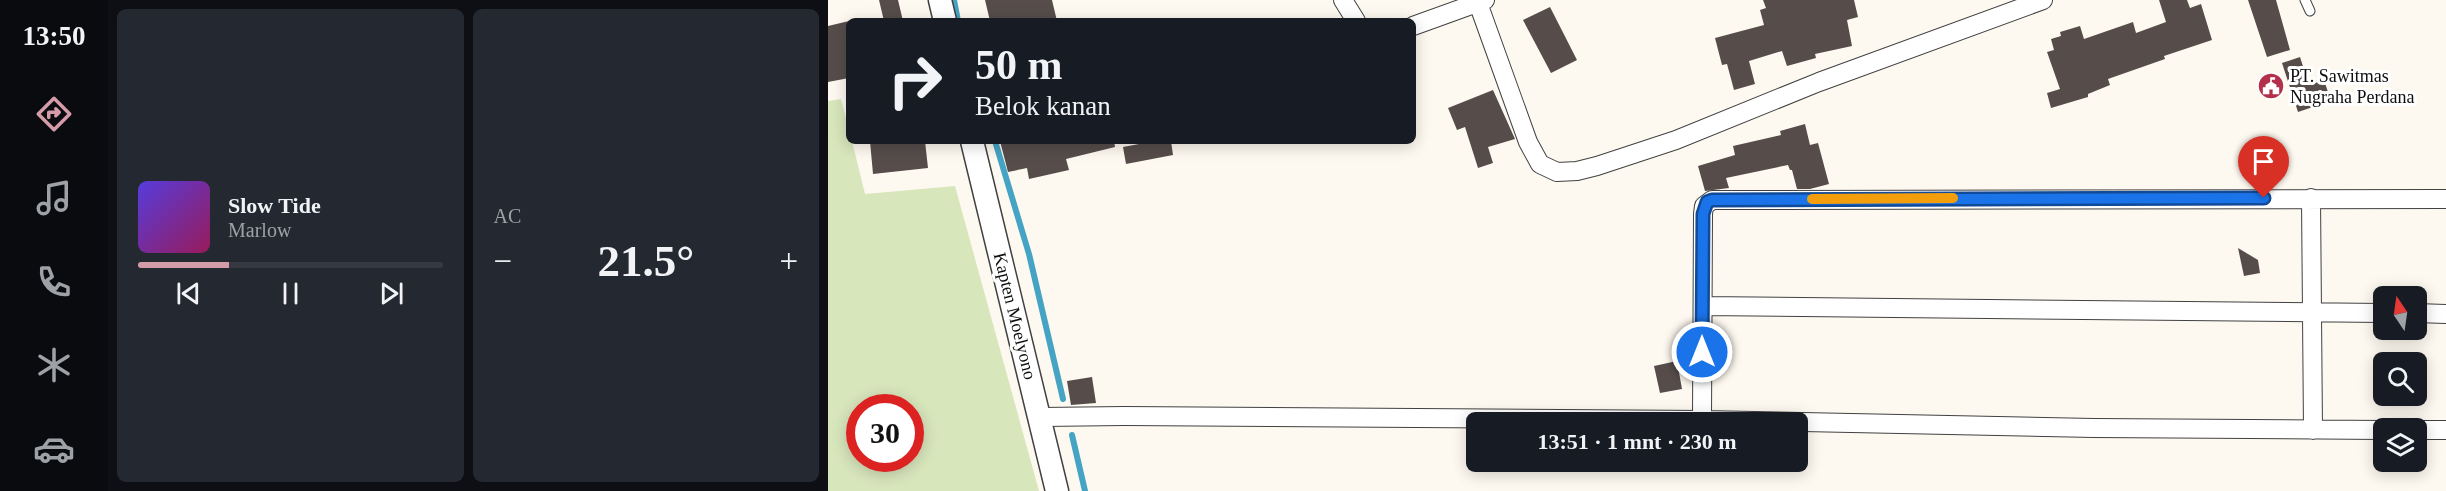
<!DOCTYPE html>
<html lang="id">
<meta charset="utf-8">
<style>
:root{--surface:#171b24;--page:#242831;--text:#f1f3f6;--muted:#9ea1a6;--line:#363941;--accent:#d59ba9}
body{margin:0;font-family:"Times New Roman",serif;background:var(--page);color:var(--text);height:100vh;display:flex;flex-direction:column;font-size:22px;white-space:nowrap}
*{box-sizing:border-box;margin:0}
p{font-size:20px;color:var(--muted)}
.icon{flex:none;width:33px;height:33px;fill:none;stroke:currentColor;stroke-width:2;stroke-linecap:round;stroke-linejoin:round}
.map{position:relative;flex:1;overflow:hidden}
.sheet{display:flex;flex-direction:column;gap:9px;padding:9px;background:#0d0f14;width:720px}
.sheet>*{flex:none}
.guide{position:absolute;left:18px;top:18px;width:570px;height:126px;border-radius:9px;box-shadow:0 3px 15px #0003;background:#171b24;color:var(--text);overflow:hidden}
.needle{width:39px;rotate:347deg}
.buttons{position:absolute;left:1545px;top:286px;display:grid;gap:12px}
.buttons a{display:grid;place-items:center;width:54px;height:54px;border-radius:9px;background:var(--surface);box-shadow:0 3px 15px #0003;font-size:30px}
.speed{position:absolute;left:18px;top:394px;display:flex;gap:12px;font-size:30px;font-weight:700;text-align:center}
.speed>*{display:grid;place-content:center;width:78px;height:78px;border-radius:50%;background:var(--surface);box-shadow:0 3px 15px #0003;line-height:1}
.speed .limit{border:9px solid #d22;background:#fff;color:#111}
.pin{position:absolute;display:grid;place-items:center;width:51px;height:51px;color:#fff;margin:-62px -26px;border-radius:50% 50% 50% 0;rotate:-45deg;box-shadow:0 0 6px #0007}
.pin .icon{rotate:45deg}
.me{position:absolute;width:66px;margin:-33px;rotate:0deg;stroke-linejoin:round;filter:drop-shadow(0 0 4px #0008)}
.turn{display:flex;align-items:center;gap:21px;height:126px;padding:0 30px;font-size:27px}
.turn .icon{width:78px;height:78px;stroke-width:2.5}
.turn b{display:block;font-size:42px;line-height:51px}
.big{font-size:45px;font-weight:700;line-height:1.1}
.sheet .tile{flex:1;display:flex;flex-direction:column;justify-content:center;gap:9px;min-width:0;padding:0 21px;border-radius:9px;background:var(--page)}
.song{display:flex;align-items:center;gap:18px}
.cover{width:72px;height:72px;border-radius:9px;background:linear-gradient(135deg,hsl(250 70% 55%),hsl(330 70% 35%))}
.played{height:6px;border-radius:3px;background:linear-gradient(90deg,var(--accent) 30%,var(--line) 30%)}
.keys{display:flex;justify-content:space-around;direction:ltr}
.heat{display:flex;justify-content:space-between;align-items:center;font-size:33px;direction:ltr}
.sheet .tiles{flex:1;display:grid;gap:9px;grid-template-columns:repeat(2,1fr)}
.trip{position:absolute;left:638px;top:412px;width:342px;height:60px;border-radius:9px;background:var(--surface);box-shadow:0 3px 15px #0003;font-weight:700;line-height:60px;text-align:center}
main{display:flex;flex:1;min-height:0}
.tab-bar{display:flex;flex-direction:column;width:108px;justify-content:space-around;align-items:center;background:#090b0e;color:var(--muted)}
.tab-bar .icon{width:42px;height:42px}
.tab-bar .on{color:var(--accent)}
.tab-bar b{font-size:27px;color:var(--text)}
.map>svg:first-child{display:block}
.grass{fill:#d8e6bc;fill-rule:evenodd}
.lines{fill:none;stroke-linecap:round;stroke-linejoin:round}
.stream{stroke:#45a3c3;stroke-width:6}
.building{fill:#564d4b}
.service-casing{stroke:#414141;stroke-width:11}
.minor-casing{stroke:#414141;stroke-width:20}
.tertiary-casing{stroke:#414141;stroke-width:25}
.service{stroke:#fff;stroke-width:9}
.minor{stroke:#fff;stroke-width:18}
.tertiary{stroke:#fff;stroke-width:22}
.route-casing{stroke:#114b97;stroke-width:15}
.route{stroke:#1a73e8;stroke-width:10}
.slow{stroke:#f59e0b;stroke-width:10}
.labels{text-anchor:middle;dominant-baseline:central;stroke-width:6;stroke-linejoin:round;paint-order:stroke}
.poi-label{font-size:18px;fill:#0e0e0e;stroke:#fff;text-anchor:start}
.street-label{font-size:18px;fill:#0e0e0e;stroke:#fff}
</style>
<main>
<nav class="tab-bar">
<b>13:50</b>
<svg class="icon on" aria-label="directions" viewBox="0 0 24 24"><path d="M12 3l9 9-9 9-9-9zM9 14v-3h6M13 9l2 2-2 2"/></svg>
<svg class="icon" aria-label="music" viewBox="0 0 24 24"><path d="M9 18V5l10-2v13"/><circle cx="6" cy="18" r="3"/><circle cx="16" cy="16" r="3"/></svg>
<svg class="icon" aria-label="phone" viewBox="0 0 24 24"><path d="M5 4h4l2 5-3 2q2 4 5 5l2-3 5 2v4C11 20 4 13 5 4z"/></svg>
<svg class="icon" aria-label="climate" viewBox="0 0 24 24"><path d="M12 3v18M4 7l16 10M4 17L20 7"/></svg>
<svg class="icon" aria-label="car" viewBox="0 0 24 24"><path d="M5 17H2v-5l4-1 3-4h7l3 4 3 1v5h-3M9 17h6M6 11h13"/><circle cx="7" cy="17" r="2"/><circle cx="17" cy="17" r="2"/></svg>
</nav>
<section class="sheet">
<div class="tiles">
<div class="tile">
<div class="song"><i class="cover"></i><div><b>Slow Tide</b><p>Marlow</p></div></div>
<div class="played"></div>
<div class="keys"><svg class="icon" aria-label="previous" viewBox="0 0 24 24"><path d="M18 5L8 12l10 7zM5 5v14"/></svg><svg class="icon" aria-label="pause" viewBox="0 0 24 24"><path d="M8 5v14M16 5v14"/></svg><svg class="icon" aria-label="next" viewBox="0 0 24 24"><path d="M6 5l10 7-10 7zM19 5v14"/></svg></div>
</div>
<div class="tile"><p>AC</p>
<div class="heat"><a>−</a><b class="big">21.5°</b><a>+</a></div>
</div>
</div>
</section>
<div class="map">
<svg width="1618" height="491" viewBox="0 0 1618 491">
<rect width="100%" height="100%" fill="#fef9f0"/>
<path class="grass" d="M13,99L21,130V141H24L37,194L127,186L211,491H0V101ZM32,408H82V459H32Z"/>
<g class="lines">
<path class="stream" d="M126,0L130,21
M167,141L201,254L235,399
M244,435L257,491"/>
</g>
<path class="building" d="M51,0H70L75,21H56Z
M157,0H224L229,21H162Z
M935,0H1026L1030,17L1019,20L1024,46L987,54L988,58L959,66L954,51L921,61L927,84L906,90L899,64L894,65L887,38L936,25L932,10L938,8Z
M1331,0H1359L1362,8L1373,4L1384,40L1336,56L1337,59L1280,79L1282,85L1260,94V97L1223,108L1219,93L1232,89L1219,52L1226,50L1223,39L1233,36L1232,32L1252,26L1256,39L1305,22L1308,33L1338,22Z
M1420,0H1448L1462,50L1439,57Z
M722,7L749,60L723,73L695,20Z
M21,21V78L0,82V26Z
M1472,57L1481,85L1496,80L1503,101L1470,112L1454,63Z
M665,90L687,139L660,147L665,163L650,168L637,127L629,130L620,108Z
M977,124L982,145L990,143L1001,184L982,189H969L964,170H962L960,165L898,178L901,188L877,191L870,166L907,155L905,146L953,135L952,131Z
M42,141H97L100,168L45,174Z
M172,141H286L287,147L238,159L241,170L201,179L199,168L180,172Z
M327,141H343L345,155L298,164L295,147Z
M1410,248L1430,260L1432,273L1416,276Z
M849,361L854,389L832,393L826,366Z
M264,377L268,403L243,405L239,381Z"/>
<g class="lines">
<defs>
<path id="service" d="M1477,0L1482,11"/>
<path id="minor" d="M515,0L528,21
M650,3L700,142L712,164L729,172L749,171L769,166L848,140L991,82L1215,0
M585,26L657,0
M1483,198L1485,430
M875,306L1556,313
M1588,313L1618,314
M213,417L296,416L874,420L1266,428L1556,430
M874,420L875,214L876,206L884,200L1618,199
M1588,430H1618"/>
<path id="tertiary" d="M112,0L117,21
M144,141L229,491"/>
</defs>
<use href="#service" class="service-casing"/>
<use href="#minor" class="minor-casing"/>
<use href="#tertiary" class="tertiary-casing"/>
<use href="#service" class="service"/>
<use href="#minor" class="minor"/>
<use href="#tertiary" class="tertiary"/>
</g>
<g class="lines">
<defs>
<path id="route" d="M874,352L875,214L879,202L884,200L1436,198"/>
</defs>
<use href="#route" class="route-casing"/>
<use href="#route" class="route"/>
<path class="slow" d="M984,199L1125,198"/>
</g>
<defs>
<symbol id="civic-disc" viewBox="-11 -11 22 22"><circle r="9.5" fill="#b3304a" stroke="#fff"/><path d="M-.6-6.5H3V-4.5H.6V-3L4-1V1h2V6H-6V1h2V-1L-.6-3ZM-1.2 2.5V6h2.4V2.5Z" fill="#fff"/></symbol>
</defs>
<g fill-rule="evenodd">
<use href="#civic-disc" x="1428" y="71" width="30" height="30"/>
</g>
<g class="labels">
<g class="poi-label">
<text x="1462" y="76">PT. Sawitmas<tspan x="1462" dy="21">Nugraha Perdana</tspan></text>
</g>
<g class="street-label">
<text transform="translate(187 316) rotate(76)">Kapten Moelyono</text>
</g>
</g>
</svg>
<div class="buttons">
<a><svg class="needle" viewBox="-14 -14 28 28"><path d="M0-13l5 13h-10z" fill="#e53935"/><path d="M0 13l5-13h-10z" fill="#9ea1a6"/></svg></a>
<a><svg class="icon" aria-label="search" viewBox="0 0 24 24"><circle cx="10" cy="10" r="6"/><path d="M15 15l6 6"/></svg></a>
<a><svg class="icon" aria-label="layers" viewBox="0 0 24 24"><path d="M12 4l9 5-9 5-9-5zM3 14l9 5 9-5"/></svg></a>
</div>
<div class="speed"><div class="limit">30</div></div>
<div class="pin" style="left:1436px;top:198px;background:#d93025"><svg class="icon" aria-label="arrive" viewBox="0 0 24 24"><path d="M6 21V4h12l-3 4 3 4H6"/></svg></div>
<svg class="me" style="left:874px;top:352px" viewBox="-20 -20 40 40"><circle r="17" fill="#1a73e8" stroke="#fff" stroke-width="3"/><path d="M0-11L8 9 0 5-8 9z" fill="#fff"/></svg>
<div class="trip">13:51 · 1 mnt · 230 m</div>
<div class="guide">
<div class="turn"><svg class="icon" aria-label="right" viewBox="0 0 24 24"><path d="M7 20v-9h11M14 6l5 5-5 5"/></svg><div><b>50 m</b>Belok kanan</div></div>
</div>
</div>
</main>
